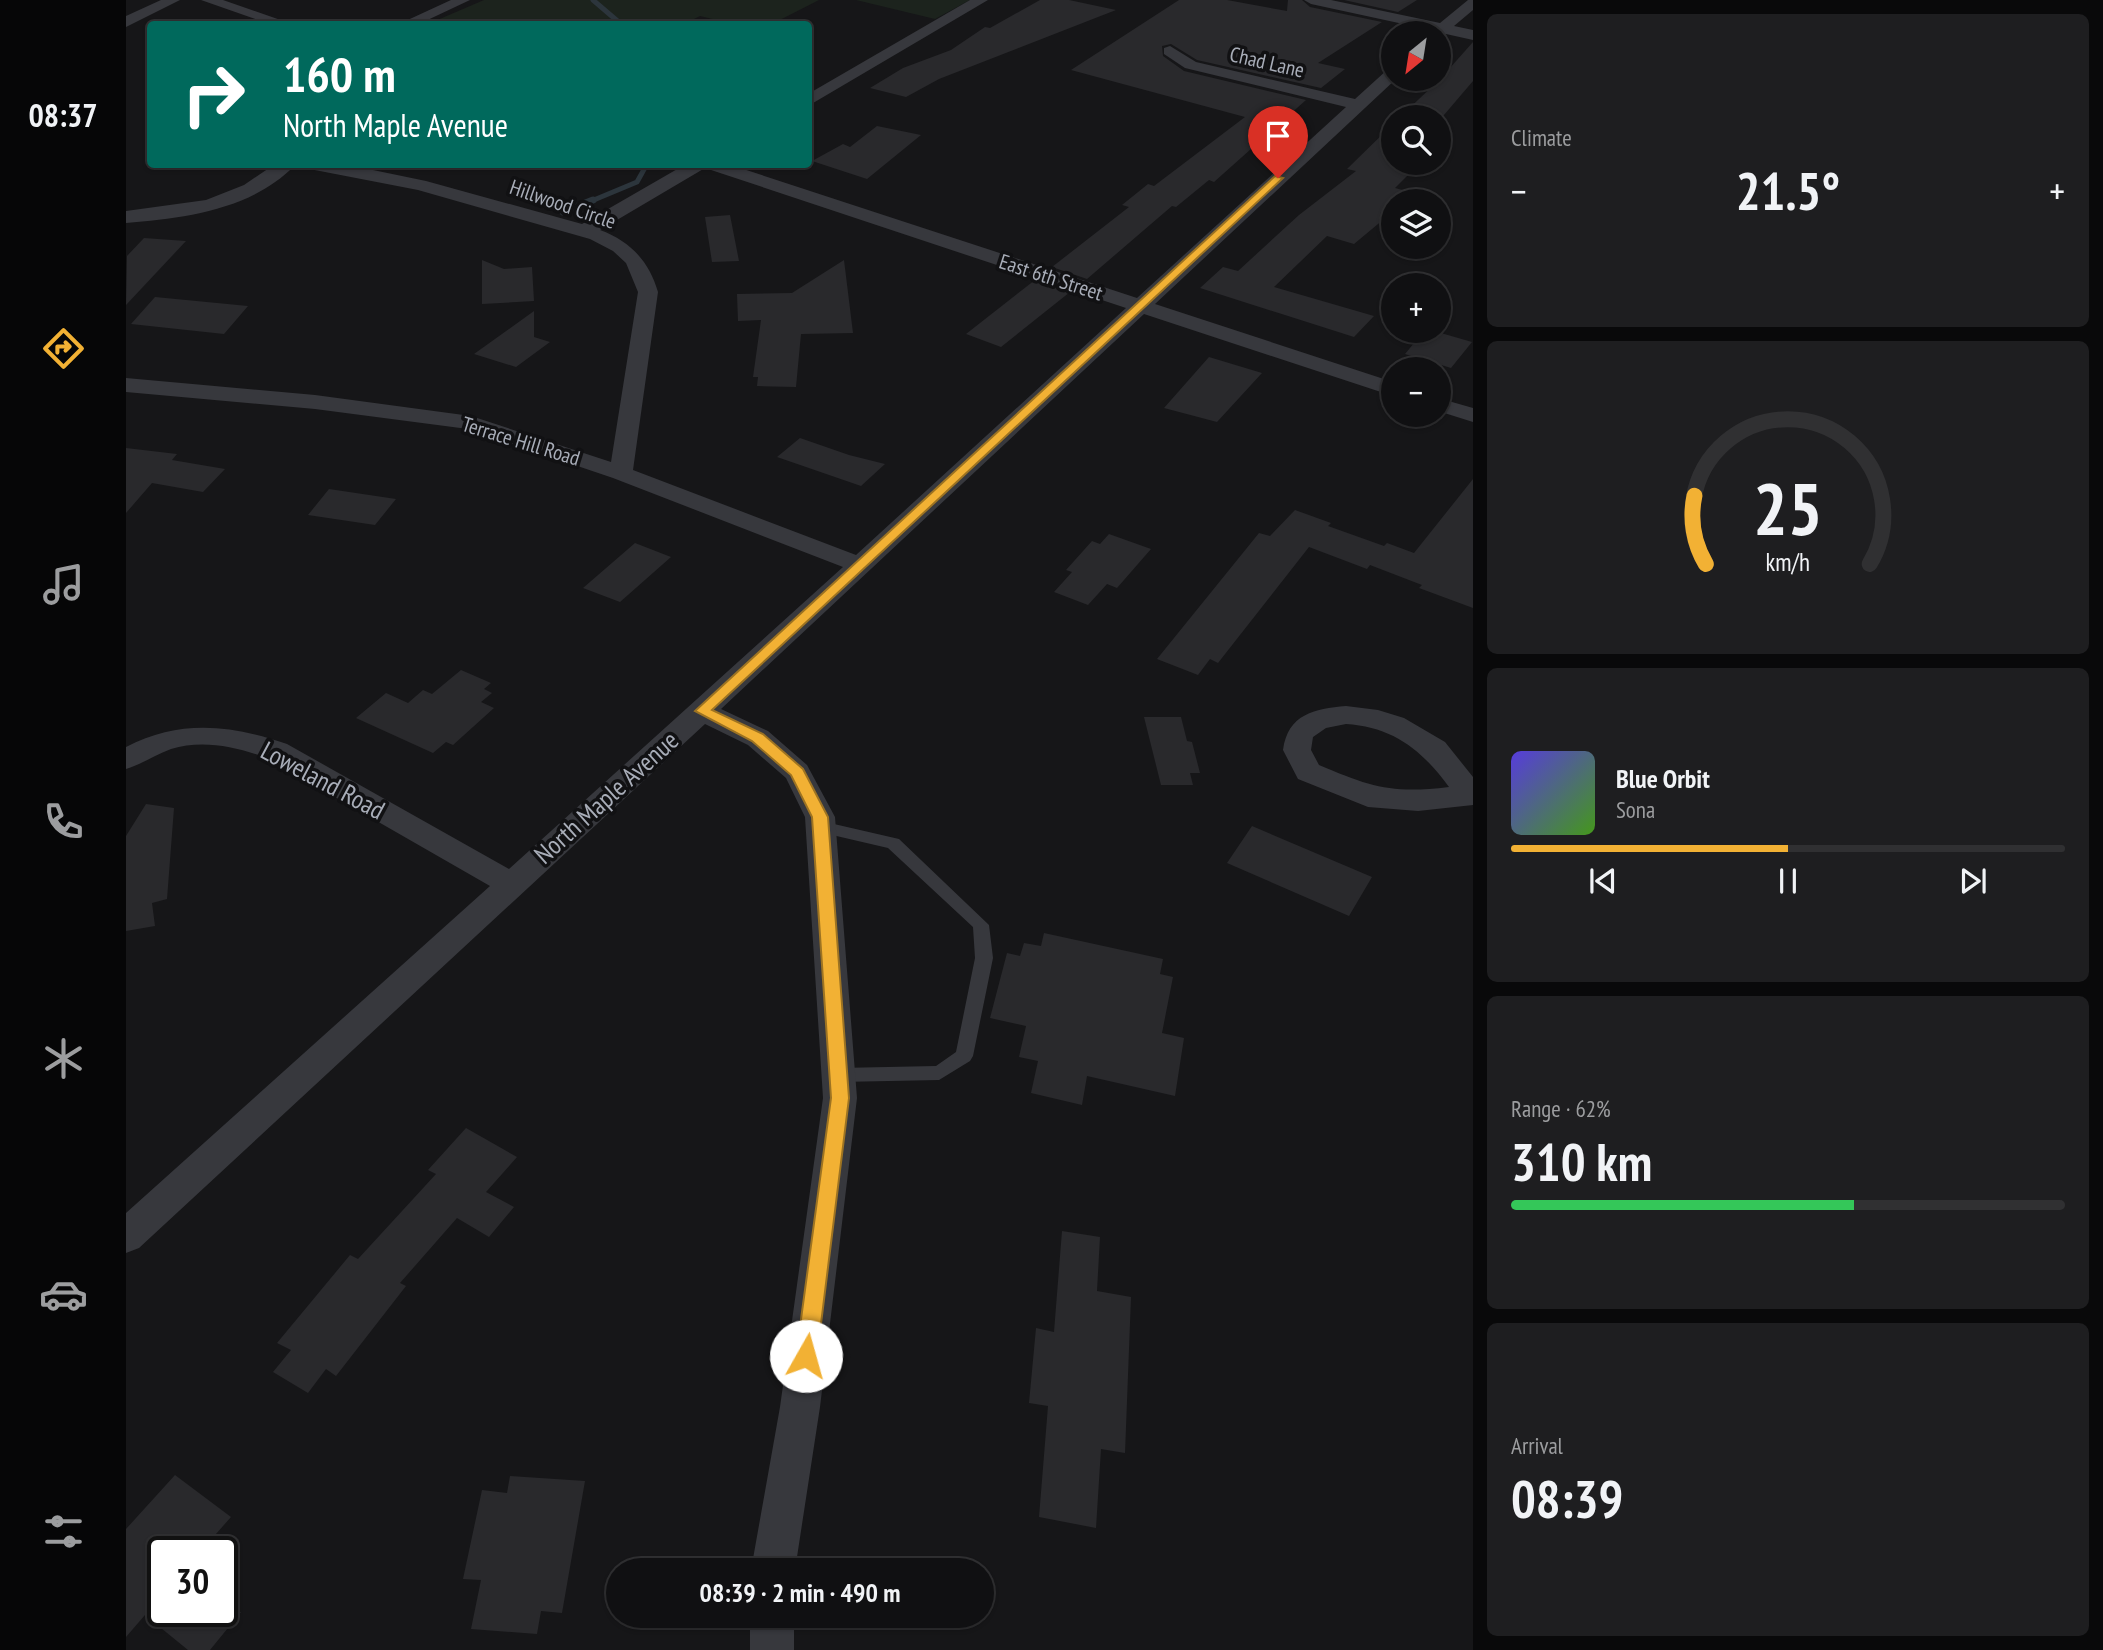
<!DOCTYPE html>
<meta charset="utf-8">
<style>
:root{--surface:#101012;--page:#1e1e20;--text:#f1f3f6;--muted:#9c9d9f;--line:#303032;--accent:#f2b134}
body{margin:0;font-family:"PT Sans Narrow",sans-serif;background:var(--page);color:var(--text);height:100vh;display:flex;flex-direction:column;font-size:26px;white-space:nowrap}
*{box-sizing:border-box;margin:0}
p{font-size:23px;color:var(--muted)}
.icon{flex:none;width:38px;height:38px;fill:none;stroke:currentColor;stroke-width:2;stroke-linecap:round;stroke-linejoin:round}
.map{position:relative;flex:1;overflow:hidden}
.sheet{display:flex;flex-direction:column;gap:14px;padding:14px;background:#09090a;width:630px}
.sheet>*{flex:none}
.guide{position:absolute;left:21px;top:21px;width:665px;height:147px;border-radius:7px;box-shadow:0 2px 5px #0004,0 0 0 2px var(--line);background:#00695c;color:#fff;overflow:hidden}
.needle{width:46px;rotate:210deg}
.fabs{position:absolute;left:1255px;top:21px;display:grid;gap:14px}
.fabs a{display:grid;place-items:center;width:70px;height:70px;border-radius:50%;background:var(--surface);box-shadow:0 2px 5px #0004,0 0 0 2px var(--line);font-size:35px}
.speed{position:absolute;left:21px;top:1536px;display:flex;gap:14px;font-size:35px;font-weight:700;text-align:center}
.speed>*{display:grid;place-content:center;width:91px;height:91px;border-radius:50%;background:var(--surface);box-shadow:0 2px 5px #0004,0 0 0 2px var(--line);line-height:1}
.speed .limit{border:4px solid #111;border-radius:10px;background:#fff;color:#111}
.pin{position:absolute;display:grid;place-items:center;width:60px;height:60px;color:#fff;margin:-72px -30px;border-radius:50% 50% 50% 0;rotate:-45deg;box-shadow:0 0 7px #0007}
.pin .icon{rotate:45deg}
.me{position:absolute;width:77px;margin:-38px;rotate:7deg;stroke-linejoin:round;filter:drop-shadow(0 0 5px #0008)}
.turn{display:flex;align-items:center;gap:24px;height:147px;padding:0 21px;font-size:32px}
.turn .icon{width:91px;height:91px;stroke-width:2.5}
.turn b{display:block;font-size:49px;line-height:60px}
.big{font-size:52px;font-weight:800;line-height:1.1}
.sheet .card{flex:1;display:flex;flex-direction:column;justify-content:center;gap:10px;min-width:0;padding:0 24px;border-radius:10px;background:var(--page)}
.sheet .dial{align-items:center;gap:0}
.dial svg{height:182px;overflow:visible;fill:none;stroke:var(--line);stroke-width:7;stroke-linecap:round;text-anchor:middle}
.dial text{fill:var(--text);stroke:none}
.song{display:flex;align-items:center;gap:21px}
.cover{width:84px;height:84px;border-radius:10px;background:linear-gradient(135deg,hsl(250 70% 55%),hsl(100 70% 35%))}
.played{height:7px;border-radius:4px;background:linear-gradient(90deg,var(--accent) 50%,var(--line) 50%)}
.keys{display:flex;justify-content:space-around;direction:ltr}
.heat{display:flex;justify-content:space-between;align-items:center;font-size:38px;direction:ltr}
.charge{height:10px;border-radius:5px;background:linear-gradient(90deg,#34c759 62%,var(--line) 0)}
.trip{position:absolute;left:480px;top:1558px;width:388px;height:70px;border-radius:35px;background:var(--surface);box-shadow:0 2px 5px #0004,0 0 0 2px var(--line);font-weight:800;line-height:70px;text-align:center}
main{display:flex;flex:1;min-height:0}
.menu{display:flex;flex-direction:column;width:126px;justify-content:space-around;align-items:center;background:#060607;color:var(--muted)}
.menu .icon{width:49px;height:49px}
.menu .current{color:var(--accent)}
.menu b{font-size:32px;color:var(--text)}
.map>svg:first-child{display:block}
.green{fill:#1c231d}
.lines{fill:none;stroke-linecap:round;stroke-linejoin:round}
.stream-far1{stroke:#2c353c;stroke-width:5}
.stream{stroke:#2c353c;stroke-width:7}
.building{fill:#29292c}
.service{fill:#37383d;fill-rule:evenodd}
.minor{fill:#37383d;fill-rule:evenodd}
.route{fill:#f2b134;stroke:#9d7322;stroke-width:2}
.labels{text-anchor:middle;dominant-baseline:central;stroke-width:7;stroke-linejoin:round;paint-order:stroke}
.far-street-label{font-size:21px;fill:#a8adb8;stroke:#111113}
.street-label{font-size:26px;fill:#a8adb8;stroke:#111113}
</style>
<main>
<nav class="menu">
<b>08:37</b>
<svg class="icon current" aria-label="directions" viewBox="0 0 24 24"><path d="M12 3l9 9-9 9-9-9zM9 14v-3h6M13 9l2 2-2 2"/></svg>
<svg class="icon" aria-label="music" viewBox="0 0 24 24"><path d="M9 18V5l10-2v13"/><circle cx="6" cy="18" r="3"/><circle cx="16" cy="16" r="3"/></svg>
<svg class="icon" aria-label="phone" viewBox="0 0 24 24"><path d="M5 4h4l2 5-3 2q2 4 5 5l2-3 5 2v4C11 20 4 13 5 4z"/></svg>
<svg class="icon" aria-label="climate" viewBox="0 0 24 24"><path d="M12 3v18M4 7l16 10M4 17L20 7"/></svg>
<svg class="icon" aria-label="car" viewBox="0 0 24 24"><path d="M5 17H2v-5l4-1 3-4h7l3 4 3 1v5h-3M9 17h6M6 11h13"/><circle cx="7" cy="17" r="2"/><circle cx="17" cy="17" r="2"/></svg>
<svg class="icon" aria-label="filters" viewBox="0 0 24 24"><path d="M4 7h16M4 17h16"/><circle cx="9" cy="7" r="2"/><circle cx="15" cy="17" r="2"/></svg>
</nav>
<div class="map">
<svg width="1347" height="1650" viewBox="0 0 1347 1650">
<rect width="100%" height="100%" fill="#161618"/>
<path class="green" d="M358,0H693L646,24H607L574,16L558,24H320L309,21Z
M730,0H844L809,19Z"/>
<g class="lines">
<path class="stream-far1" d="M467,0L495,24
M463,202L511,182L521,164"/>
<path class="stream" d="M437,212L467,200"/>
</g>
<path class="building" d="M914,0H943L990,10L813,79L780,97L744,88L777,68L825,50L859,27L864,28Z
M1053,0H1101L1161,11L1162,0H1176L1184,7L1256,22L1192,63L1219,69L1195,88L1071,60L1045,44L1036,46L1037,56L1058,71L1180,100L1088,182L1083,180L1050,207L1046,206L961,279L926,267L1003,207L996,205L1022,184L1028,186L1119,117L945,70Z
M1218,0H1291L1272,12Z
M1347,42V81L1312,122V117H1274L1312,81V67L1323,69Z
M1267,124V163H1294L1269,188L1291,194L1283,201H1267V215L1264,214L1228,244L1201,236L1148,287L1248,316L1228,337L1074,288L1097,267L1112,271L1173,215L1230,171L1221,169Z
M751,126L795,135L741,179L686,161L717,144L724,147Z
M604,215L613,261L586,262L579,217Z
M18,238L60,241L0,305L1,256Z
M356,260L378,269L406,267L408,301L356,304Z
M718,260L727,333L675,334L670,387L631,386L632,377H627L635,320L612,321L611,294L666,293Z
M909,280L944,292L875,347L840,334Z
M29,297L122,306L98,334L5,324Z
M408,311V337L424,342L390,367L348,354Z
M1298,331H1308L1346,342L1325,368L1279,354Z
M1083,357L1136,373L1091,422L1038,408Z
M674,438L723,455L759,464L735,486L651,457Z
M0,448L51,454L46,460L99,469L77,492L26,483L0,513Z
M1347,479V608L1293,588L1296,585L1244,565L1241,569L1183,547L1092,663L1084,659L1072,675L1031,659L1133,533L1144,536L1169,510L1205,523L1202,526L1258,546L1261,543L1288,553Z
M203,489L270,499L249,525L182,515Z
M983,534L1025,549L991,588L981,584L962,605L928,592L946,572L940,570L966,541L974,544Z
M509,543L545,557L494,602L457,588Z
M335,670L365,683L358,689L366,693L355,702L368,708L327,745L320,742L307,753L230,718L260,693L282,703L297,690L306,694Z
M1018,717H1055L1061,741L1066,742L1074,773H1064L1067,785H1035Z
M20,804L48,808L41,899L26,903L29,926L0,931V836Z
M1126,826L1246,877L1223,916L1101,863Z
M918,933L1037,959L1034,974L1047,977L1036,1033L1058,1038L1049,1096L961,1076L956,1105L905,1093L912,1061L893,1057L900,1026L864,1018L881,953L894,956L898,943L915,946Z
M340,1128L391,1157L360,1192L388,1207L363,1237L331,1218L274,1283L280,1286L210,1376L200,1369L182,1393L147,1372L165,1350L151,1343L224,1255L232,1259L310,1174L302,1170Z
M936,1231L974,1237L971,1291L1005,1297L999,1453L975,1449L970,1528L913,1517L922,1406L903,1403L910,1328L928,1332Z
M49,1475L105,1517L74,1552H37V1612H115L84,1650H62L19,1615L0,1637V1529Z
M384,1476L459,1481L436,1613L415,1611L411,1634L345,1629L355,1580L337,1579L356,1490L381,1493Z"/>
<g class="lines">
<path class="service" d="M695,821L773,839L863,925L867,958L847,1056L844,1061L813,1080L713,1082L707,1080L704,1075L707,1070L713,1068L810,1066L830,1052L849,958L847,927L762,848L689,831L687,827L689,823Z"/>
<path class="minor" d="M35,0H54L0,27V16Z
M75,0H97L166,24H144Z
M325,0H344L293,24H273Z
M844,0H862L682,106V94Z
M1178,0H1205L1314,23L1342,0H1347V10L1328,26L1347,30V40L1320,34L1312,37V33H1304L1305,30L1185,4Z
M1044,46L1070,62L1229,99L1261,70L1267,68V79H1270L1029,304L1267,382V396L1018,314L595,709L642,731L681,765L709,817L731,1098L694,1407L669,1570H625L654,1407L697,1098L679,817L660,778L622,745L579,724L13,1248L0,1253V1213L364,886L141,758C111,747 77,739 45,749C29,755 16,764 0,769V747C54,719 105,725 161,744L383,869L717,567L487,478L342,429L189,409L0,392V378L189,395L345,416L485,462L512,292L500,263L487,251L464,239L292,190L168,166C125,210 58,218 0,223V211L80,200L118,185L149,164H218L300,181L456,224L560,164H602L1011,298L1220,107L1059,68L1038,54V48ZM579,168L1000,308L730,555L507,470L532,292C523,261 504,241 474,230Z
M1312,398L1347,408V422L1312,411Z
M1220,706L1252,710L1278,718L1319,742L1347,777V805L1292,811L1242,807L1172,779L1157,750C1162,714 1188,709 1220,706ZM1220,724C1267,727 1296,750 1323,787C1266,794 1245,787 1193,765L1185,750L1187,737L1200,728Z
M624,1615H668V1650H624Z"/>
</g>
<path class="route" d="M1149,176L1157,178L586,710L637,734L677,769L702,817L723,1098L691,1356L688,1363L680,1365L673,1363L670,1356L705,1098L686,817L665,775L626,741L569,711Z"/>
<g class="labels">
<g class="far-street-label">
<text transform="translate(1141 62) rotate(13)">Chad Lane</text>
<text transform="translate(437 204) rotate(19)">Hillwood Circle</text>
<text transform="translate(925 277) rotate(18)">East 6th Street</text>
<text transform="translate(395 441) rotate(17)">Terrace Hill Road</text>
</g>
<g class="street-label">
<text transform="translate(197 780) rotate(28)">Loweland Road</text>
<text transform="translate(480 797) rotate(-42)">North Maple Avenue</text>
</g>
</g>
</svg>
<div class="fabs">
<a><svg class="needle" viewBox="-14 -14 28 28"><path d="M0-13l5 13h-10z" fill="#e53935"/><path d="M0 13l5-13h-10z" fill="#9c9d9f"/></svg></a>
<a><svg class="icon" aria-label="search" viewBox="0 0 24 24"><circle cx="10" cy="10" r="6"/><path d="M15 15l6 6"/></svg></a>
<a><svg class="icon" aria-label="layers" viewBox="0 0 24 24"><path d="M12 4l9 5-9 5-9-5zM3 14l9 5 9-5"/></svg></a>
<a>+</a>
<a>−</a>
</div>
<div class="speed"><div class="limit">30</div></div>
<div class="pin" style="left:1152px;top:178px;background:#d93025"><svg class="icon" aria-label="arrive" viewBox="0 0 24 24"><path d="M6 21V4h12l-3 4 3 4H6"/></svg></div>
<svg class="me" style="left:680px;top:1356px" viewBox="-20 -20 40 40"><circle r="19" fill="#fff"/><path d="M0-13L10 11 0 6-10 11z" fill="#f2b134"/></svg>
<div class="trip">08:39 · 2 min · 490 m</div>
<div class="guide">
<div class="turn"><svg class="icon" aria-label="right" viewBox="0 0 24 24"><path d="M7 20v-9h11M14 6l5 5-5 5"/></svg><div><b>160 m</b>North Maple Avenue</div></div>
</div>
</div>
<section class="sheet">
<div class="card"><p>Climate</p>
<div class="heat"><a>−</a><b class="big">21.5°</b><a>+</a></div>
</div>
<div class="card dial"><svg viewBox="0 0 100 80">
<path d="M14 69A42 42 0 1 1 86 69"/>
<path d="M14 69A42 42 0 0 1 9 39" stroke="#f2b134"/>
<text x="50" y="56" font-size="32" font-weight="700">25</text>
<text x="50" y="72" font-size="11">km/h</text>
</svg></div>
<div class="card">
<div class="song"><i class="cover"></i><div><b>Blue Orbit</b><p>Sona</p></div></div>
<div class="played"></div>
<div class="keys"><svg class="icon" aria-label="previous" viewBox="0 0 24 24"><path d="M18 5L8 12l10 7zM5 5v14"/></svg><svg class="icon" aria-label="pause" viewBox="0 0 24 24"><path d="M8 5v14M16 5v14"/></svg><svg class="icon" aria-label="next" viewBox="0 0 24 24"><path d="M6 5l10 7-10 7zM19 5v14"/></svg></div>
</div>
<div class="card"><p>Range · 62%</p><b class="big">310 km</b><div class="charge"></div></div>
<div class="card"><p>Arrival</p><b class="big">08:39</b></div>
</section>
</main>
